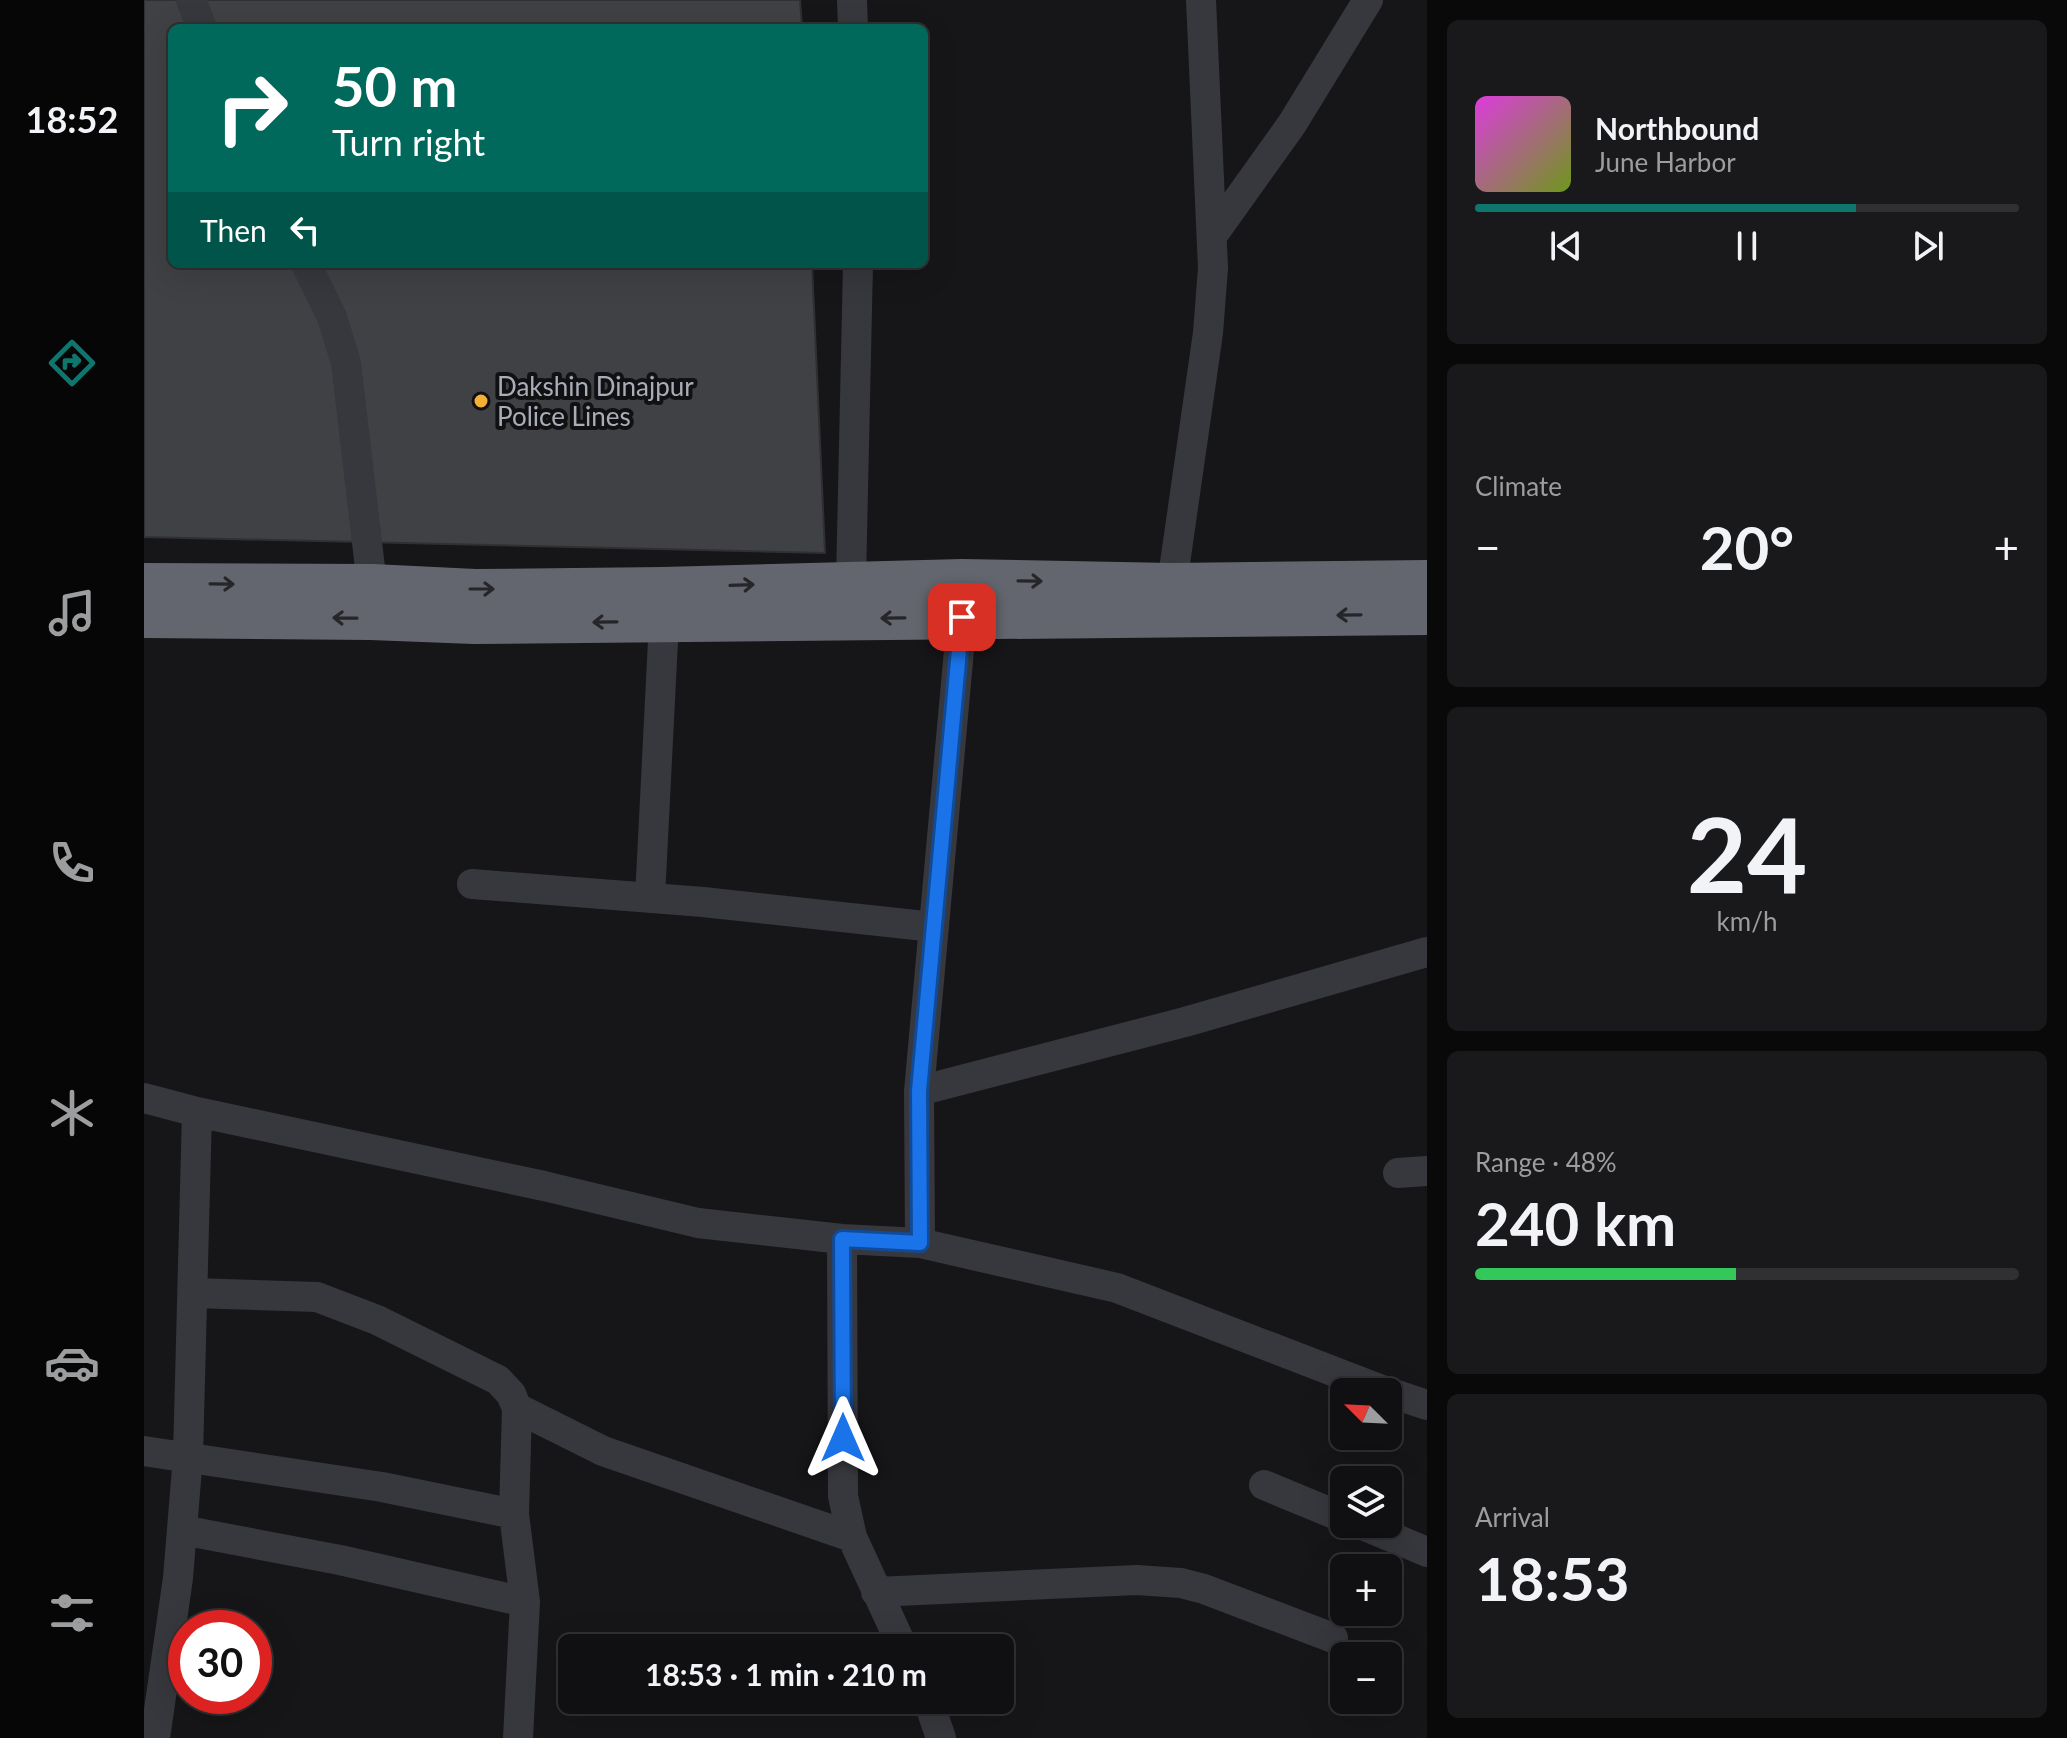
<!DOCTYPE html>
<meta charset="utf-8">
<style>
:root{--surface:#101012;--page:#19191b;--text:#f1f3f6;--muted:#9c9d9f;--line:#303032;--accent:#0f766e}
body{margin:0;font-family:Lato,sans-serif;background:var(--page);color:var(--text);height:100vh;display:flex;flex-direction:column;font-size:30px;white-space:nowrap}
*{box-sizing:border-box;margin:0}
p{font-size:26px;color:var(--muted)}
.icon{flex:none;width:44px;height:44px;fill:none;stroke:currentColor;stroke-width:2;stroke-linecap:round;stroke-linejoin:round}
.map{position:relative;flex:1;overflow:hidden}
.sheet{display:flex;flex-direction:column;gap:20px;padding:20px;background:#09090a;width:640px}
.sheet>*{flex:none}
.banner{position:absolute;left:24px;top:24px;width:760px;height:244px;border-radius:12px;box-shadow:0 8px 32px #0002,0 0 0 2px var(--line);background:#00695c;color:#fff;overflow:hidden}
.needle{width:52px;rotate:294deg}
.controls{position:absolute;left:1186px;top:1378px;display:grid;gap:16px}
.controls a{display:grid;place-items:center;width:72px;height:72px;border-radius:12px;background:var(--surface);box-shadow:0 8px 32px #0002,0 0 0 2px var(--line);font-size:40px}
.speed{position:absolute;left:24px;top:1610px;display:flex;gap:16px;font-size:40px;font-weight:700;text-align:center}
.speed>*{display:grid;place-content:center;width:104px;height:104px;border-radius:50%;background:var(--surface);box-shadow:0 8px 32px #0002,0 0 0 2px var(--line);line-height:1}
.speed .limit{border:12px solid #d22;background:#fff;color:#111}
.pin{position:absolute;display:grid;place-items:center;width:68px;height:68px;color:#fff;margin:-34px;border-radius:16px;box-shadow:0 4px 12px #0006}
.me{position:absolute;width:88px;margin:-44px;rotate:0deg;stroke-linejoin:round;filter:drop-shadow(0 0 6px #0008)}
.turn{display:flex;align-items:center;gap:28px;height:168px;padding:0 32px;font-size:36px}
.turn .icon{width:104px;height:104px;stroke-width:2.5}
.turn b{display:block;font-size:56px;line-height:68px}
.then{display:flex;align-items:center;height:76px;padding:0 32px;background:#0003;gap:16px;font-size:30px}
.big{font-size:60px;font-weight:700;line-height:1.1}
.sheet .widget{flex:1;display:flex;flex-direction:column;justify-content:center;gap:12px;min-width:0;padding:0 28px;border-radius:12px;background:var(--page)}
.sheet .dial{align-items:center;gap:0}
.dial b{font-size:104px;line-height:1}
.song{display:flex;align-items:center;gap:24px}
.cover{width:96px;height:96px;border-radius:12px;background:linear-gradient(135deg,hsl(300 70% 55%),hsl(80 70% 35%))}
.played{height:8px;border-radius:4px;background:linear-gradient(90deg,var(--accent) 70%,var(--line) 70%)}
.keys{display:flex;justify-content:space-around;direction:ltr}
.heat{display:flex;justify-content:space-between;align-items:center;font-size:44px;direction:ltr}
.charge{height:12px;border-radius:6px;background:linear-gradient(90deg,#34c759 48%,var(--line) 0)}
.trip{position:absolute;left:414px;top:1634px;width:456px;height:80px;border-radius:12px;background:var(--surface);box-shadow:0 8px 32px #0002,0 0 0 2px var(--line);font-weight:700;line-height:80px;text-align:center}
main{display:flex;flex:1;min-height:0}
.dock{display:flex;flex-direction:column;width:144px;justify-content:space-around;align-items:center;background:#060607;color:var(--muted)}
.dock .icon{width:56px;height:56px}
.dock .active{color:var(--accent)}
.dock b{font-size:36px;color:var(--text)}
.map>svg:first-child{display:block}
.building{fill:#404145;stroke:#303034;stroke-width:2}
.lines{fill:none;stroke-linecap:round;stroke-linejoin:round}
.minor{stroke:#37383d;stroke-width:30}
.highway{stroke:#63666e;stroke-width:42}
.oneway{stroke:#26262a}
.route-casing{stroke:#114b97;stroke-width:20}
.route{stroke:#1a73e8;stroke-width:14}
.poi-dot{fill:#f2b134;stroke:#111113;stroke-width:3}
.labels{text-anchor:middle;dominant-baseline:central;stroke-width:8;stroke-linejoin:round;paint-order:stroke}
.poi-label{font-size:26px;fill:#a8adb8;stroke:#111113;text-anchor:start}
</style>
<main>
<nav class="dock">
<b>18:52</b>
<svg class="icon active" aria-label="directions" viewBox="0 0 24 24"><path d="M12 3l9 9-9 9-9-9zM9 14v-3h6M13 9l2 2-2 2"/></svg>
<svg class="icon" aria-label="music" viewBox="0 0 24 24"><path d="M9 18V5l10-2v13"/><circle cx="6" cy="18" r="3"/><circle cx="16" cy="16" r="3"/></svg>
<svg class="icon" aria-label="phone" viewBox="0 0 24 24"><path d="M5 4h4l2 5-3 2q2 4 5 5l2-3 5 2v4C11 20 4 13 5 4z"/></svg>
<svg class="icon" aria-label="climate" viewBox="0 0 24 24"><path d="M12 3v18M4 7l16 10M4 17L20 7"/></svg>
<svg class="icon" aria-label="car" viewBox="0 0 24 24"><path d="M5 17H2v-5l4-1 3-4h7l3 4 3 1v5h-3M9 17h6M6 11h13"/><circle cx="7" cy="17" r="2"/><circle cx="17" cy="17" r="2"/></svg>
<svg class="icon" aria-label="filters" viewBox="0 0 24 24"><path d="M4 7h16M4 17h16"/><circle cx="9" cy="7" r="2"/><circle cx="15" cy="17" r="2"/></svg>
</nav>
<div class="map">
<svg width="1283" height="1738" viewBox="0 0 1283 1738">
<rect width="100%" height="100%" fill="#161618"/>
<path class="building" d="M0,0H656L658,28H28V264H668L681,553L0,537Z"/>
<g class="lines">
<path class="minor" d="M47,0L58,28
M708,0L709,28
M1068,236L1148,124L1224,0
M162,264L188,317L202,363L228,585
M707,581L714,264
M1028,584L1064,333L1069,268L1057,0
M328,884L559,902L790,927
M506,898L520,621
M775,1091L1041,1022L1283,952
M0,1098L53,1112L400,1186L554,1223L698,1239L776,1243L973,1288L1243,1392
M1254,1173L1283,1171
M698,1239L699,1496L708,1537L759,1648
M776,1243L775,1091L818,617
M49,1293L173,1297L233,1320L354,1380L367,1394L373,1408L370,1514L381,1602L374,1738
M1244,1392L1283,1405
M373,1408L459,1451L708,1537
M0,1451L238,1487L370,1514
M1120,1485L1200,1518
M1216,1524L1283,1552
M38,1530L196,1560L381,1602
M732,1592L993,1580L1037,1583L1060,1589L1189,1638
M784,1700L797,1738
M11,1738L34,1578L44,1456L53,1112"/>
<path class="highway" d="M0,584L228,585L331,590L519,588L818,580L1028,584L1283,581
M0,617L227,619L330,623L1283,614"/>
</g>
<defs><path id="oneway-shaft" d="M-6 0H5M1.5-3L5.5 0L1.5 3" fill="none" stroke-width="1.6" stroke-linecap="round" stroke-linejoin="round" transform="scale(2)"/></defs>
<g class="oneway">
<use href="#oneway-shaft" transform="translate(886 581) rotate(1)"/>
<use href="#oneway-shaft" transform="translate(78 584) rotate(1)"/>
<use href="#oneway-shaft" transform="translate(598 585) rotate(-2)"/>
<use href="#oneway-shaft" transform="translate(338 589)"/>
<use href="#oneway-shaft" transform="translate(1205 615) rotate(179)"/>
<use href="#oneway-shaft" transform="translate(201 618) rotate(-179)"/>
<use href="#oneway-shaft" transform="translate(749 618) rotate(179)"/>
<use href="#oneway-shaft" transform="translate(461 622) rotate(179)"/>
</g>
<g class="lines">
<defs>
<path id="route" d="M699,1438L698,1239L776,1243L775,1091L818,617"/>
</defs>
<use href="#route" class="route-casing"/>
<use href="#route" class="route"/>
</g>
<circle class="poi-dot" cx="337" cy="401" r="8"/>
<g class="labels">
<g class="poi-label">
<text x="353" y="386">Dakshin Dinajpur<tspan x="353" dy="30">Police Lines</tspan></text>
</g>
</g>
</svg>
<div class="controls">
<a><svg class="needle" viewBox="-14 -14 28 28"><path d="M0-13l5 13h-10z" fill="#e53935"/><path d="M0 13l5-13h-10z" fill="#9c9d9f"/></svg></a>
<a><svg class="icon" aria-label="layers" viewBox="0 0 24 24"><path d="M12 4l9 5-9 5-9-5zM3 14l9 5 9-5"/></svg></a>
<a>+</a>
<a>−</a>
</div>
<div class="speed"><div class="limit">30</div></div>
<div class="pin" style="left:818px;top:617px;background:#d93025"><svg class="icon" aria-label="arrive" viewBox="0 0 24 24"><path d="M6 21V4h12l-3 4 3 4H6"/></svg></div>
<svg class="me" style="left:699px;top:1438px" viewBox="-20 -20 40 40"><path d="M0-17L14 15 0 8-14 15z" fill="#1a73e8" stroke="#fff" stroke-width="4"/></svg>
<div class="trip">18:53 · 1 min · 210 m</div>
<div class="banner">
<div class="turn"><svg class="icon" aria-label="right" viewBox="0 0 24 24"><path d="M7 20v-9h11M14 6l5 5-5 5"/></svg><div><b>50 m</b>Turn right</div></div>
<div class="then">Then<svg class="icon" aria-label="left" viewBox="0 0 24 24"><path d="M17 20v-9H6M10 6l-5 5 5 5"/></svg></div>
</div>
</div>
<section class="sheet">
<div class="widget">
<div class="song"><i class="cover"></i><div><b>Northbound</b><p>June Harbor</p></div></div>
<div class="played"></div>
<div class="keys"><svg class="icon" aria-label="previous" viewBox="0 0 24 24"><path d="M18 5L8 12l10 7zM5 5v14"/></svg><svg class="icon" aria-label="pause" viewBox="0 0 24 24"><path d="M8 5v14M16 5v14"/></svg><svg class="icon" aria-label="next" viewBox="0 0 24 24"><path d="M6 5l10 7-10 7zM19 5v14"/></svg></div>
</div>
<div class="widget"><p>Climate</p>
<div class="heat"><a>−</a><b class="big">20°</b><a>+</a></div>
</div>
<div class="widget dial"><b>24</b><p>km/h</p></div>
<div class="widget"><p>Range · 48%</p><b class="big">240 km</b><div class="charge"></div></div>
<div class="widget"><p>Arrival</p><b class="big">18:53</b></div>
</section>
</main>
